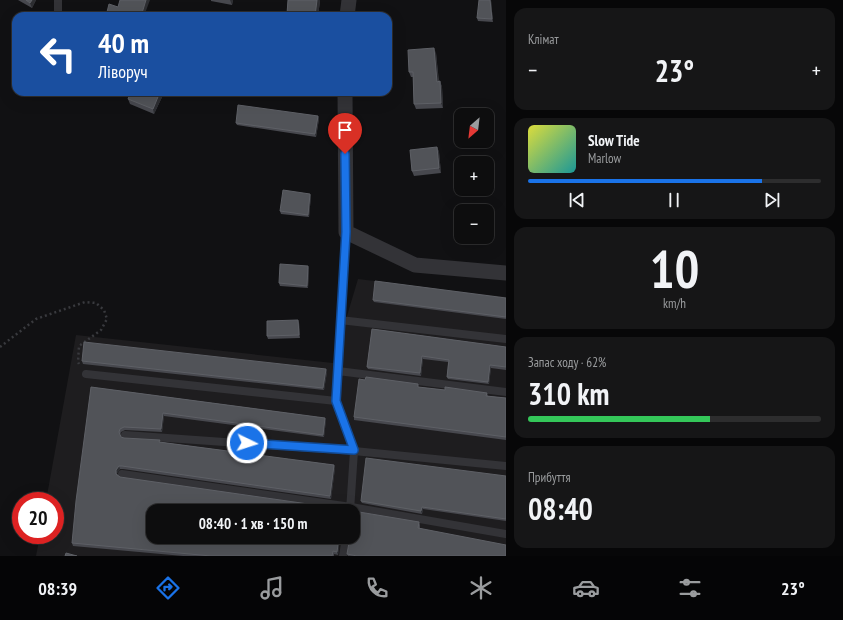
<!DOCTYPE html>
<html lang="uk">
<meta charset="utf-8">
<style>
:root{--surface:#0d0d0e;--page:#161617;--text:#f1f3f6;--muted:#9a9c9e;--line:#2d2d2e;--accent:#1a73e8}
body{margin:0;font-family:"PT Sans Narrow",sans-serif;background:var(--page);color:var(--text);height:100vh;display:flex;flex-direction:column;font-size:15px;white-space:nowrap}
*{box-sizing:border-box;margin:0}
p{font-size:13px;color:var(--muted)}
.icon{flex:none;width:22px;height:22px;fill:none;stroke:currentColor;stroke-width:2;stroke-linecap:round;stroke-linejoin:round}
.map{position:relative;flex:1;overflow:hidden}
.details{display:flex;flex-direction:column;gap:8px;padding:8px;background:#070708;width:337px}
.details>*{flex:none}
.guide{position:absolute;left:12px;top:12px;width:380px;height:84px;border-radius:12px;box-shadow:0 4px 16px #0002,0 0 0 1px var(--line);background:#1a4fa0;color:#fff;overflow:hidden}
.needle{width:26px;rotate:208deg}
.buttons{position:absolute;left:454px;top:108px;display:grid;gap:8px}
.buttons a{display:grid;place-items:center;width:40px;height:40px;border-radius:8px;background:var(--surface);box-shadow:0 4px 16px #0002,0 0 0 1px var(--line);font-size:20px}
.speed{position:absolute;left:12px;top:492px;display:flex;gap:8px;font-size:20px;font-weight:700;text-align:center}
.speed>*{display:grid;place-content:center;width:52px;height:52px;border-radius:50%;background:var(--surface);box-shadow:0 4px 16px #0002,0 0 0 1px var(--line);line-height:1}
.speed .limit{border:6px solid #d22;background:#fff;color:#111}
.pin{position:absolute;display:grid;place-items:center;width:34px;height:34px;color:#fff;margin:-41px -17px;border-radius:50% 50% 50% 0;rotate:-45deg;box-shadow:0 0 4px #0007}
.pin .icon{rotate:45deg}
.me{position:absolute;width:44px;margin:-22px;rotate:94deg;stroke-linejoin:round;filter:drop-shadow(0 0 3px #0008)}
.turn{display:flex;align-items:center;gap:14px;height:84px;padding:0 20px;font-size:18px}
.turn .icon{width:52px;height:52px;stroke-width:2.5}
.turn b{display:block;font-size:28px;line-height:34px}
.big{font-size:30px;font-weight:600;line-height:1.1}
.details .tile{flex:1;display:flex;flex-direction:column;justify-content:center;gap:6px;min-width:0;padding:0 14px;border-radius:12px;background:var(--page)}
.details .dial{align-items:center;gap:0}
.dial b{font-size:52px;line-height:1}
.song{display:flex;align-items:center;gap:12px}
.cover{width:48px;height:48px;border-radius:6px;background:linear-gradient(135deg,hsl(60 70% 55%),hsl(180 70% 35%))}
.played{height:4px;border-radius:2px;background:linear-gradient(90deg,var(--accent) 80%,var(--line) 80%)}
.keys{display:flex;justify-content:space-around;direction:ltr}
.heat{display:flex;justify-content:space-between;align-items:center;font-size:22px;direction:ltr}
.charge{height:6px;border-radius:3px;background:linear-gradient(90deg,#34c759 62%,var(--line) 0)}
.trip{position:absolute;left:146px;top:504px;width:214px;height:40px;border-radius:12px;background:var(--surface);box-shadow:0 4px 16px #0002,0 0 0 1px var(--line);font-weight:600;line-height:40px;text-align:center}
.tabs{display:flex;height:64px;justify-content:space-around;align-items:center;background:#050506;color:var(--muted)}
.tabs .icon{width:28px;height:28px}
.tabs .current{color:var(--accent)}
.tabs b{font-size:18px;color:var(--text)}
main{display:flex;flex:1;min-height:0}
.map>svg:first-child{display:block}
.built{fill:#1e1d1f;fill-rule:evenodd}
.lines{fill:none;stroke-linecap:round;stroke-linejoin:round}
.path{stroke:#393a3e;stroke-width:2.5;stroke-dasharray:2 3;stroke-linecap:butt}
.service{stroke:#333337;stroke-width:8}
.minor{stroke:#333337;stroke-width:15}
.wall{fill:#47484e}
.shaded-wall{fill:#2d2e32}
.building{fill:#515358;stroke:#5e6066}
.route-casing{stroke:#114b97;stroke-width:10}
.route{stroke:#1a73e8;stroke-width:7}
</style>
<main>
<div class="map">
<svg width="506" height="556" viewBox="0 0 506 556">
<rect width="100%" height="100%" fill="#111113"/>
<path class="built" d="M358,279L506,297V556H36L40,535H55V501H46L76,335L333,363ZM153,511H353V537H153Z"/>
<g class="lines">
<path class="path" d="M0,347L36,319L85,302L96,303L104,310L107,319L101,330L79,346L78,362L79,364"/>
<path class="service" d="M58,16V0
M346,232L336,401L354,451L350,511
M340,320L506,339
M338,371L506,392
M86,374L336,401
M125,435L354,451L506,466
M122,474L351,507L506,534
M343,556L346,537"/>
<path class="minor" d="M347,16L349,0
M345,92L346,232L415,265L506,273"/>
</g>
<path class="wall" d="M18,0H36L32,8Z
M211,0H233L232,5L211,1Z
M288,0H319L320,1L318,16H288L287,14Z
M491,0L493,22L478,21L477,18Z
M436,53L439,82L440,81L442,87L443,108L416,109L414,104L413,77H411L409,72Z
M131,92H162L163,95L154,114L130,104L128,99Z
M318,116L319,119L316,137L237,125L236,123Z
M437,147L439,152L441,173L414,176L412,171Z
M310,194L311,196L309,217L281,214L280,211Z
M308,266L309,269L308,288L280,286L279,283Z
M506,298V319L374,302L373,300Z
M299,322L300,338L268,339L267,336Z
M372,329L506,347V370L491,368L489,384L448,379L447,377L448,362L423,359L421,376L368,369L367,367Z
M82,361L326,369L327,372L324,390L83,364Z
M91,387L325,418L326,420L324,437L164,416L162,432L125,430L121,432L120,435L121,437L124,438L160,442L334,465L335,468L331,499L123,469H120L117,473V474L120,477L329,510L340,537L338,555L334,554V556H183L73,546L72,543Z
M419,387L445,390L487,393L488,396L506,398V440L354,420V417Z
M506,476V521L423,509L422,514L362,503L361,501Z
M419,522L420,525V528L506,556H348L347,554Z"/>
<path class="shaded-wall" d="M32,0H36L32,8L30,3Z
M146,0H150L144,16L142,13Z
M230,0H233L232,5Z
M317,0H319L320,1L318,16H315Z
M490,0H491L493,22L492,19Z
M434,48L436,53L439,87L437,82Z
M440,81L442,87L443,108L441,103Z
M160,92H162L163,95L154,114L153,109Z
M318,116L319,119L316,137L315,134Z
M437,147L439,152L441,173L439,168Z
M310,194L311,196L309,217L308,215Z
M308,266L309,269L308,288L307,286Z
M298,320L299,322L300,338L299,335Z
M422,356L423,359L421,376L420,373Z
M490,365L491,368L489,384L488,382Z
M326,369L327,372L324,390L323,388Z
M163,413L164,416L162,432L161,429Z
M325,418L326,420L324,437L323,435Z
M334,465L335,468L331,499L330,496Z
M119,466L120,469L117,473V476L116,470Z
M422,507L423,509L422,514L421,511Z
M339,537H340L338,555L337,552Z"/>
<path class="building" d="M26,0H32L30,3Z
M120,0H146L142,13L147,15V16H106L109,4L118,7Z
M288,0H317L315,16H304L287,14Z
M479,0H490L492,19L477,18Z
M434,48L437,82L440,81L441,103L414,104L413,72H409L408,50Z
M131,92H160L153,109L128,99Z
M238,105L318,116L315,134L236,123Z
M437,147L439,168L412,171L410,150Z
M283,190L310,194L308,215L280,211Z
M280,264L308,266L307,286L279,283Z
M375,281L506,298V317L373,300Z
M298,320L299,335L267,336V321Z
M372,329L506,347V367L490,365L488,382L447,377L449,360L422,356L420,373L367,367Z
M84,342L326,369L323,388L82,361Z
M366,377L418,384V387L445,390V387L487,393L486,396L506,398V437L354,417L359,379L365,380Z
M91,387L325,418L323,435L163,413L161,429L124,427L120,429L119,432L121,437L124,438L160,440L159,442L334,465L330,496L122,466H119L116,470V474L120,477L329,507L328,510L339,511H153V537H339L337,552L333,551L332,556H211L72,543L76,501Z
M366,458L506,476V519L422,507L421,511L361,501Z
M359,512L419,522L418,528L506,545V556H357L347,554L350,537H353V513L359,514Z
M66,553L77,556H65Z"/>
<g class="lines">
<defs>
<path id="route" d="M247,443L354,450L336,401L346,232L345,154"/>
</defs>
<use href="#route" class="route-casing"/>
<use href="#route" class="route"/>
</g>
</svg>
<div class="buttons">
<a><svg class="needle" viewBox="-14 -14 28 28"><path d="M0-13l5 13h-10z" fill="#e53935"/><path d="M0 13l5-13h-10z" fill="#9a9c9e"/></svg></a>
<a>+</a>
<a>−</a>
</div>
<div class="speed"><div class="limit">20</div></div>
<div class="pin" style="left:345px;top:154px;background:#d93025"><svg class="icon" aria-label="arrive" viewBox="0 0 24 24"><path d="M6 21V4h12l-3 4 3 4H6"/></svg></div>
<svg class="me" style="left:247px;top:443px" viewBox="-20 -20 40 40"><circle r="17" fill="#1a73e8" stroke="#fff" stroke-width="3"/><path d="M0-11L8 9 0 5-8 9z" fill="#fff"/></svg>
<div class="trip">08:40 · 1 хв · 150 m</div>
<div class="guide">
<div class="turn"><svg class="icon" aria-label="left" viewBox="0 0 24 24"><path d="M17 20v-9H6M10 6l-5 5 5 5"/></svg><div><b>40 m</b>Ліворуч</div></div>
</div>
</div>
<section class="details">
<div class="tile"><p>Клімат</p>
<div class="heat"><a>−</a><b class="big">23°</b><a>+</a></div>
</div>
<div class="tile">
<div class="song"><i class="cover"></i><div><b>Slow Tide</b><p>Marlow</p></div></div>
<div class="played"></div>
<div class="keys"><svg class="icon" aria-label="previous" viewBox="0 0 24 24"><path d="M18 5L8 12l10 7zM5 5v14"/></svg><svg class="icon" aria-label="pause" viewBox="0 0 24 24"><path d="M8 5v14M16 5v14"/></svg><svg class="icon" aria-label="next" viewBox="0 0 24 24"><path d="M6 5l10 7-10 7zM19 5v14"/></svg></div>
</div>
<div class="tile dial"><b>10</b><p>km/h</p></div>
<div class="tile"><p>Запас ходу · 62%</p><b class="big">310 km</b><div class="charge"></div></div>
<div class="tile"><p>Прибуття</p><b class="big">08:40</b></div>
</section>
</main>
<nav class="tabs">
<b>08:39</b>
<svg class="icon current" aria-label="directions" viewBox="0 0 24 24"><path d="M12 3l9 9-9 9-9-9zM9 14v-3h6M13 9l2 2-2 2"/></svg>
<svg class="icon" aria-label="music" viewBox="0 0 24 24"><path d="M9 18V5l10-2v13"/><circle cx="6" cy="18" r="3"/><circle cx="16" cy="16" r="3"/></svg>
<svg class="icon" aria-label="phone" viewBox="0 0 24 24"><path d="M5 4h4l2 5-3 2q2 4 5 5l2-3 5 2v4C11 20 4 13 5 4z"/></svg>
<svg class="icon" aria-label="climate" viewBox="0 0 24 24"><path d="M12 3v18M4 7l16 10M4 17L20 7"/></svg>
<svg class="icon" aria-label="car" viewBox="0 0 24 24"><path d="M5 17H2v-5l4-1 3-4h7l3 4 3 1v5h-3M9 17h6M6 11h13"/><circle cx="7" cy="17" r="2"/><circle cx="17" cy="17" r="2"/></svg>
<svg class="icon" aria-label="filters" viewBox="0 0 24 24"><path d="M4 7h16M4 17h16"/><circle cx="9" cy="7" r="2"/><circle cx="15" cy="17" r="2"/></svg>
<b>23°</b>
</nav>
